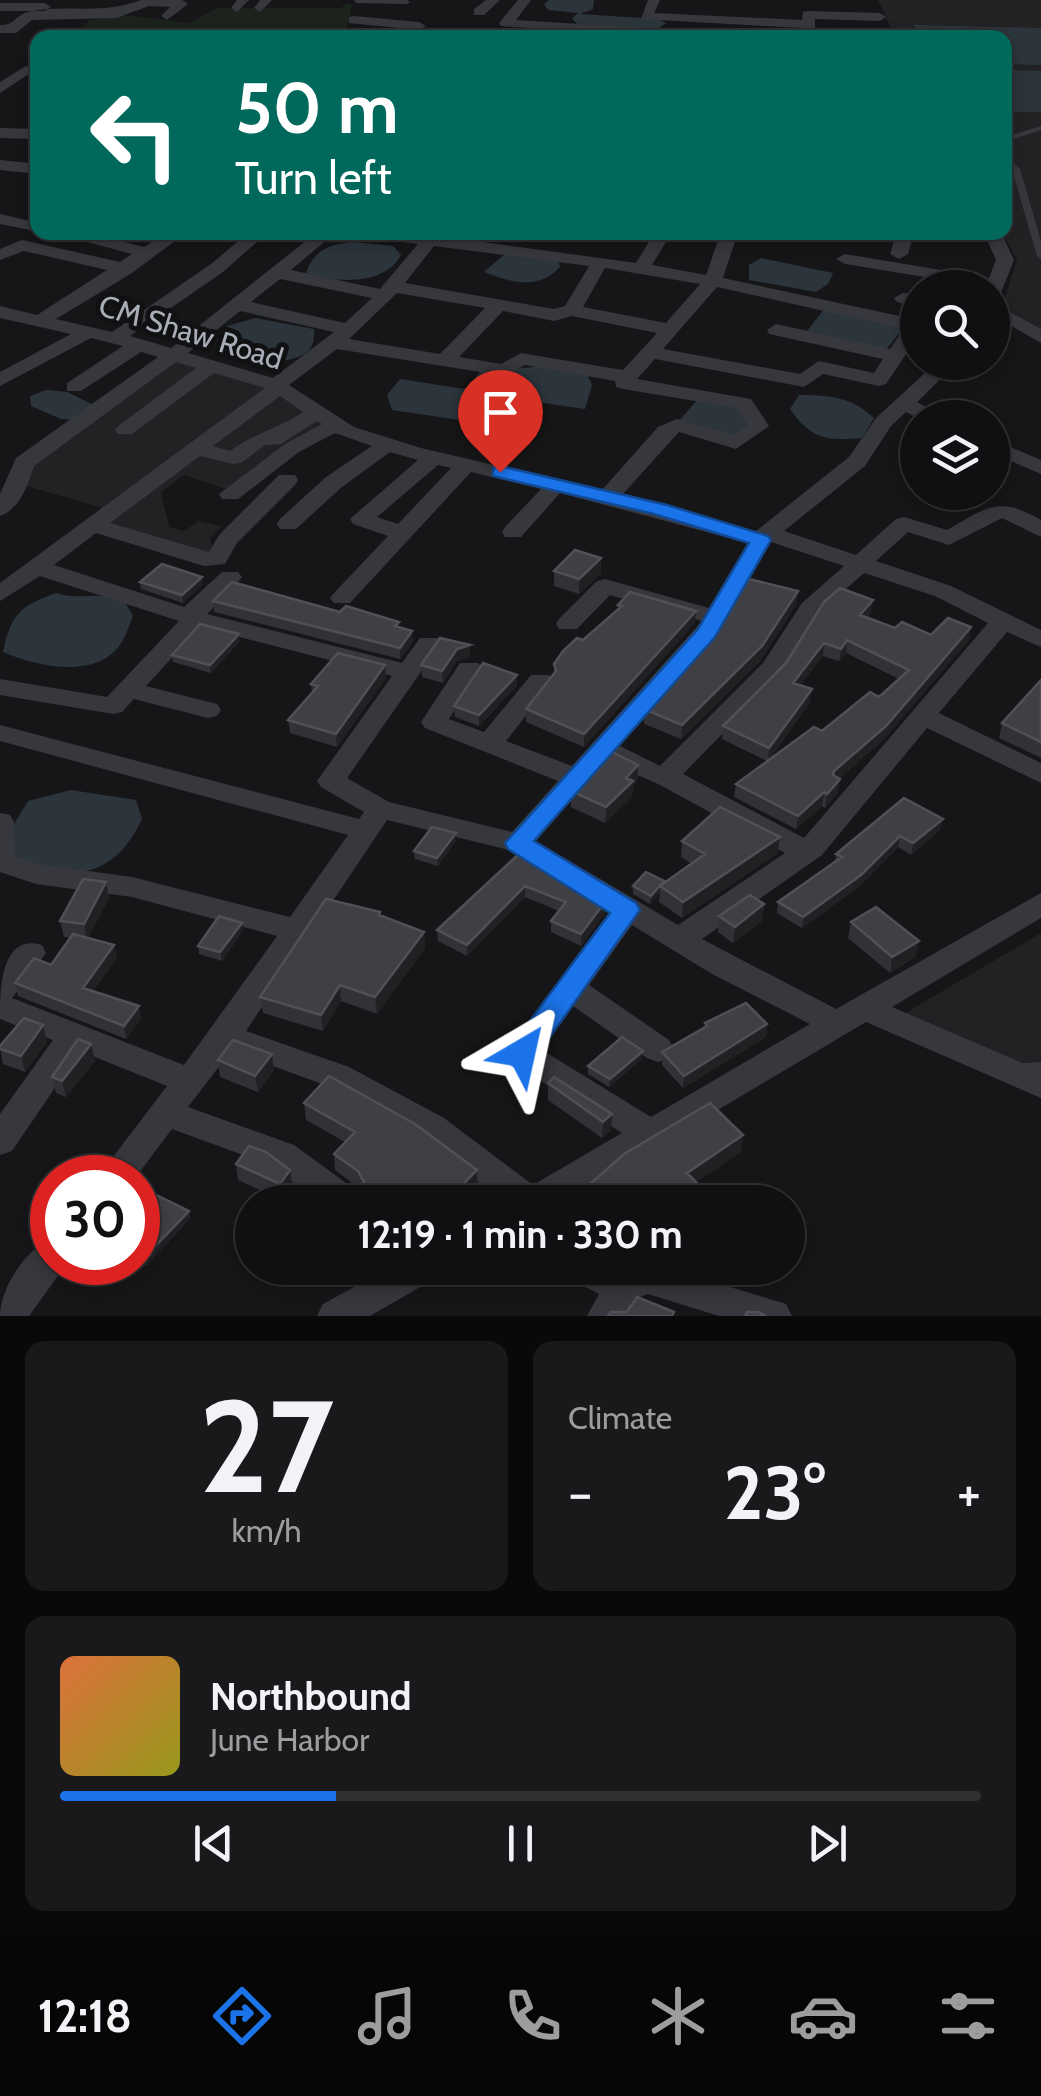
<!DOCTYPE html>
<meta charset="utf-8">
<style>
:root{--surface:#101012;--page:#19191b;--text:#f1f3f6;--muted:#9c9d9f;--line:#303032;--accent:#1a73e8}
body{margin:0;font-family:Cabin,sans-serif;background:var(--page);color:var(--text);height:100vh;display:flex;flex-direction:column;font-size:38px;white-space:nowrap}
*{box-sizing:border-box;margin:0}
p{font-size:32px;color:var(--muted)}
.icon{flex:none;width:55px;height:55px;fill:none;stroke:currentColor;stroke-width:2;stroke-linecap:round;stroke-linejoin:round}
.map{position:relative;height:1316px;overflow:hidden}
.sheet{display:flex;flex-direction:column;gap:25px;padding:25px;background:#09090a;flex:1}
.sheet>*{flex:none}
.banner{position:absolute;left:30px;top:30px;width:982px;height:210px;border-radius:20px;box-shadow:0 5px 15px #0003,0 0 0 2px var(--line);background:#00695c;color:#fff;overflow:hidden}
.fabs{position:absolute;left:900px;top:270px;display:grid;gap:20px}
.fabs a{display:grid;place-items:center;width:110px;height:110px;border-radius:50%;background:var(--surface);box-shadow:0 5px 15px #0003,0 0 0 2px var(--line);font-size:50px}
.speed{position:absolute;left:30px;top:1155px;display:flex;gap:20px;font-size:50px;font-weight:700;text-align:center}
.speed>*{display:grid;place-content:center;width:130px;height:130px;border-radius:50%;background:var(--surface);box-shadow:0 5px 15px #0003,0 0 0 2px var(--line);line-height:1}
.speed .limit{border:15px solid #d22;background:#fff;color:#111}
.pin{position:absolute;display:grid;place-items:center;width:85px;height:85px;color:#fff;margin:-102px -42px;border-radius:50% 50% 50% 0;rotate:-45deg;box-shadow:0 0 10px #0007}
.pin .icon{rotate:45deg}
.me{position:absolute;width:110px;margin:-55px;rotate:36deg;stroke-linejoin:round;filter:drop-shadow(0 0 8px #0008)}
.turn{display:flex;align-items:center;gap:35px;height:210px;padding:0 40px;font-size:45px}
.turn .icon{width:130px;height:130px;stroke-width:2.5}
.turn b{display:block;font-size:70px;line-height:85px}
.big{font-size:75px;font-weight:700;line-height:1.1}
.sheet .widget{flex:1;display:flex;flex-direction:column;justify-content:center;gap:15px;min-width:0;padding:0 35px;border-radius:20px;background:var(--page)}
.sheet .dial{align-items:center;gap:0}
.dial b{font-size:130px;line-height:1}
.song{display:flex;align-items:center;gap:30px}
.cover{width:120px;height:120px;border-radius:15px;background:linear-gradient(135deg,hsl(20 70% 55%),hsl(60 70% 35%))}
.played{height:10px;border-radius:5px;background:linear-gradient(90deg,var(--accent) 30%,var(--line) 30%)}
.keys{display:flex;justify-content:space-around;direction:ltr}
.heat{display:flex;justify-content:space-between;align-items:center;font-size:55px;direction:ltr}
.sheet .tiles{flex:1;display:grid;gap:25px;grid-template-columns:1fr 1fr}
.widget:last-child{grid-column:span 2}
.trip{position:absolute;left:235px;top:1185px;width:570px;height:100px;border-radius:50px;background:var(--surface);box-shadow:0 5px 15px #0003,0 0 0 2px var(--line);font-weight:700;line-height:100px;text-align:center}
.dock{display:flex;height:160px;justify-content:space-around;align-items:center;background:#060607;color:var(--muted)}
.dock .icon{width:70px;height:70px}
.dock .selected{color:var(--accent)}
.dock b{font-size:45px;color:var(--text)}
.map>svg:first-child{display:block}
.built{fill:#222225}
.green{fill:#1c231d}
.water{fill:#2c353c}
.lines{fill:none;stroke-linecap:round;stroke-linejoin:round}
.service{fill:#37383d;fill-rule:evenodd}
.minor{fill:#37383d;fill-rule:evenodd}
.wall{fill:#323236;fill-rule:evenodd}
.shaded-wall{fill:#212124}
.building{fill:#3f3f44;stroke:#4f5156;stroke-width:2.5}
.route{fill:#1a73e8;stroke:#114b97;stroke-width:2.5}
.labels{text-anchor:middle;dominant-baseline:central;stroke-width:10;stroke-linejoin:round;paint-order:stroke}
.street-label{font-size:30px;fill:#a8adb8;stroke:#111113}
</style>
<div class="map">
<svg width="1041" height="1316" viewBox="0 0 1041 1316">
<rect width="100%" height="100%" fill="#161618"/>
<path class="built" d="M878,0H1041V331L1002,306L1017,260L1002,233L1005,38L895,37Z
M175,359L283,393L330,425L229,490L184,475L161,492L169,527L184,531L199,521L222,526L209,539L217,557L103,523L117,512L23,485L32,462Z
M1041,933V1074L902,1015Z"/>
<path class="green" d="M346,4H352L345,37L71,38L90,20L123,15L189,23L217,8H341Z"/>
<path class="water" d="M549,0H594L593,9L580,14L658,19L666,23L656,30L577,24L572,18L578,13L548,10L544,4Z
M914,25L1041,28V65L1005,64V38L918,37Z
M1005,70L1041,71V112H1005Z
M353,242L393,246L401,255C385,286 335,283 306,273C315,249 328,245 353,242Z
M506,253L558,258L560,267C539,290 512,283 484,272Z
M761,258L833,273L828,284L816,292L749,280V265Z
M825,308L905,326L885,351L807,331Z
M255,318L314,329C314,337 314,347 307,352C290,366 242,364 226,352C221,348 219,343 215,339L227,326Z
M548,366L586,372L592,385L585,409L489,395L466,421L392,410L387,395L400,379L465,389L481,371Z
M46,390L67,392L94,405L75,420L61,419L31,406L30,396Z
M799,395C829,395 852,397 874,418L862,438C826,441 811,439 790,409Z
M700,397L738,406L751,426L735,439L677,423Z
M56,593C82,601 98,591 123,599L133,616C129,625 126,637 120,645C95,680 35,666 3,652C11,614 20,606 56,593Z
M71,790L136,800L142,819C113,881 69,882 12,856L10,831L28,801Z"/>
<g class="lines">
<path class="service" d="M354,0H407L410,2L407,4L356,3Z
M899,31L901,32L905,38H898L896,33Z
M1041,126V130L1005,142V137Z
M1005,156L1020,169L1041,241V259L1037,256L1012,170L1005,162Z
M1041,1062V1074L1018,1075L1012,1074L1010,1069L1012,1064Z"/>
<path class="minor" d="M141,0H182L188,4L167,20L161,16L170,7L149,6L116,18L32,20L16,33H0V25C14,26 16,15 28,12C66,3 98,16 141,0Z
M237,0H249L237,12L231,8Z
M260,0H272L260,12L254,8Z
M486,0H500L484,15H474V9Z
M518,0H531L516,20L721,33L728,37L668,38L501,26L499,23Z
M648,0H660L654,13L802,20L803,12L808,11L880,13L886,17L880,21L815,19V32L862,38H803L802,28L641,19Z
M0,3H45L51,7L45,11H0Z
M354,16L419,22L426,26L419,30L349,23V17Z
M463,28H473L471,38H458Z
M26,66L38,67V75L29,74L0,93V82Z
M0,128L38,129V139L0,138Z
M0,160L38,164V174L0,170Z
M0,214L38,223L40,232L0,224Z
M50,232H83L144,247L167,232H187L132,273L56,319L112,332L211,264L249,232H268L223,272L130,336L171,348L317,232H336L291,270L380,289L418,244L361,237L353,232H410L636,263L655,232H672L652,265L706,275L721,232H738L723,278L918,320V336L886,384L879,386L823,374L804,387L655,359L637,379L751,399L769,426L736,449L679,432L622,495L756,531L849,457L876,418L937,362H958L917,402L945,418H918L906,412L891,426L865,466L784,531L856,555L896,519L904,517L947,530C985,508 999,495 1041,520V537L1002,518L949,545L908,532L876,561L951,586L1041,630V647L1007,632L939,713L1041,763V783L927,728L822,855L702,939L836,1009L1041,893V918L892,1007L1041,1071V1098L866,1022L563,1202H504L420,1138L325,1085L231,1051L188,1107L294,1145L357,1191L363,1202H319L270,1165L172,1129L135,1178H97L167,1086L80,1051L12,1151L0,1155V1114L53,1040L0,1019C0,992 0,932 42,945L46,953L12,998L184,1065L277,936L132,897L36,884L0,872V813L10,815L14,822L15,856L38,864L132,877L290,917L348,835L0,741V725L359,819L364,812L321,787L317,781L392,676L200,627L146,686L217,704L221,710L217,716L208,718L134,699L122,712L113,714L0,695V679L107,697L179,621L40,576L0,601V583L265,388L214,373L132,434H118L115,430L118,426L196,368L176,362L34,466C28,485 20,509 0,516V494L16,458L158,357L141,352L81,391H67V383L123,346L91,338L0,386V372L71,334L0,318V306L37,315L107,270L24,251L0,260V249L22,240L120,262L132,254ZM434,246L589,266L565,306L554,309L405,283ZM605,268L700,284L666,323L583,307ZM280,279L372,298L345,323L251,302ZM717,287L904,329L890,349L776,324L767,330L769,334L883,359L874,373L819,361L800,374L663,349ZM397,293L485,308L440,354L349,339ZM240,311L334,332L273,378L188,353ZM503,311L554,321L572,316L657,333L623,370L521,353L501,364L459,357ZM337,349L505,376L525,365L615,381L616,387L623,389L737,408L748,425L733,435L677,419L658,427L602,490L421,448L354,427L289,385ZM280,396L303,412C276,430 256,432 230,451L213,446ZM317,421L322,424L285,444L219,494L222,499H238L299,452L335,433L372,446L326,477L280,519L277,524L280,529H296L342,487L390,452L418,460L350,519L353,524L388,536L334,593L330,598L334,603H350L471,472L541,489L505,527L502,532L505,537H521L560,493L748,543L709,608L605,579L597,581L559,619L556,624L559,629H577L610,595L702,621L572,766L506,741L553,681L549,675H531L484,732L449,719L482,668L478,663H460L421,722L425,728L558,781L512,832L389,802L347,778L441,643L438,638H420L402,663L207,614L238,582L242,577L238,572H222L184,607L54,565L96,533L204,566L225,564L237,543L295,485L298,480L295,475H279L219,535L209,552L110,523L200,456L233,464L241,463L265,445L281,444ZM438,465L451,468L398,524L377,517ZM771,542L844,566L802,603L763,663L660,766L620,746L716,637ZM864,573L935,596L988,623L804,838L683,774L782,673L820,612ZM606,761L658,784L785,853L678,925L536,841ZM387,820L509,850L610,912L506,1053L511,1062L622,1133L533,1185L444,1118L349,1067L246,1031ZM632,925L712,974L810,1024L651,1117L542,1050L573,1006L647,1058L658,1062L669,1058L674,1049L669,1040L589,985Z
M786,232H838L834,241L828,242Z
M897,232H914L908,254L899,259L890,254Z
M953,232H1001L1014,260L998,300L992,301V288L845,264L836,259L845,254L989,278L996,260L988,242Z
M903,293L918,295V306L897,302L894,298Z
M992,302L1041,329V343L992,315Z
M992,439L1041,460V474L992,453Z
M52,1239V1262H67L65,1266L29,1316H0C0,1289 25,1249 52,1239Z
M389,1268H439L434,1279L370,1316H317L323,1304Z
M565,1268H667L786,1304L792,1316H719L648,1294L635,1299L626,1316H587L599,1294L570,1279Z"/>
</g>
<path class="wall" d="M554,571L601,573L579,594L554,586Z
M140,582L203,584L183,603L141,589Z
M213,601L340,612L399,622V627L413,642L400,659L214,612Z
M618,605L696,611L695,623L584,747L526,722V709L554,673V664L617,610Z
M796,605L760,661L681,739L644,724V709Z
M871,612L867,618L895,628L931,635L971,627L969,640L884,739L839,779L838,793L825,808L822,806L796,829L734,797L736,784L767,761L722,739L723,726L786,663ZM846,653L899,679L879,697L770,759L810,702L800,685L823,656L839,661Z
M240,641L211,673L173,662L172,655Z
M470,657L457,661L443,683L422,677L421,665Z
M386,678L337,747L290,733L288,720L312,693L311,684Z
M1041,680V758L999,738L1002,723Z
M517,686L479,726L455,717L454,706Z
M638,765L637,781L633,786L632,797L605,823L571,807V791Z
M943,819L940,830L911,855L898,847L859,887L802,928L777,913L778,902L835,862L836,854Z
M780,837L778,853L682,918L659,902L660,893L650,904L633,894V886L664,883L692,864L681,857L682,841Z
M456,841L438,866L415,859L414,851Z
M522,851L605,902V913L581,946L551,932V921L559,911L525,897L467,956L438,941L437,930Z
M106,882L109,898L88,938L114,945L117,958L93,991L141,1019L126,1039L18,996L15,983L51,965L71,938L64,937L60,921Z
M764,904L762,921L733,943L718,932L719,916Z
M380,915L424,932L425,948L377,1014L341,1001L323,1031L263,1013L260,997Z
M851,922L919,941L915,957L890,973L848,938Z
M242,923L243,931L222,961L199,954L198,946Z
M705,1023L767,1024L766,1037L683,1088L662,1065V1052L705,1027Z
M47,1042L25,1072L3,1064L0,1046Z
M91,1044L95,1061L66,1097L56,1093L52,1077Z
M272,1054L274,1070L258,1092L220,1077L218,1060Z
M642,1059L609,1087L588,1074V1066Z
M548,1083L612,1114L611,1130L602,1138L548,1100Z
M304,1103L477,1170V1186L462,1202H352L351,1197L360,1189L335,1170L334,1154L345,1142L306,1120Z
M743,1135L741,1152L696,1182L703,1189L702,1202H581L582,1191Z
M236,1164L290,1170L292,1187L282,1200L238,1180Z
M138,1186L189,1211L190,1219L146,1266L138,1261Z"/>
<path class="shaded-wall" d="M601,558V573L579,594V579Z
M202,577L203,584L183,603L182,595Z
M798,591L796,605L760,661L681,739L682,725Z
M873,600L871,612L858,628L860,615Z
M696,611L695,623L584,747V734Z
M971,627L969,640L884,739L832,785L834,771Z
M412,631L413,642L400,659V648Z
M239,634L240,641L211,673L210,665Z
M847,640L846,653L839,661L841,649Z
M824,643L823,656L792,696L793,683Z
M470,645V657L457,661L443,683L442,671L457,649Z
M385,665L386,678L337,747L336,734Z
M517,675V686L479,726V715Z
M812,689L810,702L768,762L769,748Z
M638,765L637,781L633,786L632,797L605,823L606,807L626,778Z
M840,779L838,793L825,808L827,794Z
M824,792L822,806L796,829L798,816Z
M943,819L940,830L911,855L913,843Z
M456,833V841L438,866L437,858Z
M900,836L898,847L859,887L802,928L803,917Z
M780,837L778,853L682,918L683,902Z
M106,882L109,898L87,940L84,924Z
M525,886V897L467,956V945Z
M660,886V893L650,904L651,896Z
M605,902V913L581,946V934Z
M764,904L762,921L733,943L735,927Z
M242,923L243,931L222,961L220,952Z
M424,932L425,948L377,1014L375,997Z
M919,941L915,957L890,973L892,957Z
M114,945L117,958L86,1001L83,988Z
M340,985L341,1001L323,1031L321,1015Z
M139,1006L141,1019L126,1039L124,1026Z
M767,1024L766,1037L683,1088L684,1076Z
M43,1025L47,1042L25,1072L21,1056Z
M91,1044L95,1061L66,1097L62,1081Z
M643,1051L642,1059L609,1087L610,1079Z
M272,1054L274,1070L258,1092L255,1076Z
M612,1114L611,1130L602,1138L603,1122Z
M743,1135L741,1152L685,1190L687,1173Z
M290,1170L292,1187L282,1200L280,1184Z
M477,1170V1186L462,1202H446Z
M703,1189L702,1202H683Z
M189,1211L190,1219L146,1266L144,1258Z"/>
<path class="building" d="M575,550L601,558L579,579L554,571Z
M162,564L202,577L182,595L140,582Z
M749,579L798,591L762,646L682,725L644,709L720,625Z
M232,582L340,612L346,606L399,622L395,626L412,631L400,648L213,601Z
M840,588L873,600L860,615L895,628L902,622L931,635L948,618L971,627L886,726L834,771L833,775L840,779L827,794L824,792L798,816L736,784L814,727L822,731L870,692L879,697L909,670L847,640L841,649L824,643L793,683L812,689L769,748L723,726L786,663L824,602Z
M630,592L696,611L584,734L526,709L556,671L554,664L563,651L577,638L583,640L622,606L618,605Z
M200,624L239,634L210,665L172,655Z
M440,638L470,645L457,649L442,671L421,665Z
M338,653L385,665L336,734L288,720L318,686L311,684Z
M483,663L517,675L479,715L454,706Z
M1041,680V742L1002,723Z
M608,750L638,765L626,778L633,781L606,807L571,791Z
M904,798L943,819L913,843L900,836L861,875L803,917L778,902L842,857L836,854Z
M720,807L780,837L683,902L660,886L705,854L682,841Z
M432,827L456,833L437,858L414,851Z
M522,851L605,902L581,934L551,921L566,902L525,886L467,945L437,930Z
M646,872L664,881L651,896L633,886Z
M83,879L106,882L84,924L60,921Z
M750,895L764,904L735,927L719,916Z
M326,899L380,912L379,915L424,932L375,997L340,985L321,1015L260,997Z
M876,907L919,941L892,957L851,922Z
M219,916L242,923L220,952L198,946Z
M73,934L114,945L83,988L139,1006L124,1026L15,983L34,958L51,965Z
M746,1003L767,1024L684,1076L662,1052L707,1026L705,1023Z
M24,1018L43,1025L21,1056L0,1049V1046Z
M622,1037L643,1051L610,1079L588,1066Z
M78,1039L91,1044L62,1081L52,1077Z
M233,1040L272,1054L255,1076L218,1060Z
M329,1076L415,1124L477,1170L446,1202H358L351,1197L365,1184L358,1171L334,1154L355,1132L304,1103Z
M554,1077L612,1114L603,1122L548,1083Z
M710,1103L743,1135L687,1173L703,1189L683,1202H670L664,1196L655,1202H594L582,1191L624,1154Z
M249,1146L266,1152L290,1170L280,1184L236,1164Z
M138,1186L189,1211L144,1258L138,1254Z
M637,1297L674,1312L672,1316H608L611,1312H627Z
M747,1312H758L766,1316H745Z"/>
<path class="route" d="M500,466L667,505L768,536L771,540L715,637L534,841L636,903L640,910L533,1061L522,1065L512,1061L507,1053L512,1045L610,913L508,849L505,843L698,629L749,543L654,514L493,476V468Z"/>
<g class="labels">
<g class="street-label">
<text transform="translate(191 332) rotate(17)">CM Shaw Road</text>
</g>
</g>
</svg>
<div class="fabs">
<a><svg class="icon" aria-label="search" viewBox="0 0 24 24"><circle cx="10" cy="10" r="6"/><path d="M15 15l6 6"/></svg></a>
<a><svg class="icon" aria-label="layers" viewBox="0 0 24 24"><path d="M12 4l9 5-9 5-9-5zM3 14l9 5 9-5"/></svg></a>
</div>
<div class="speed"><div class="limit">30</div></div>
<div class="pin" style="left:500px;top:472px;background:#d93025"><svg class="icon" aria-label="arrive" viewBox="0 0 24 24"><path d="M6 21V4h12l-3 4 3 4H6"/></svg></div>
<svg class="me" style="left:522px;top:1053px" viewBox="-20 -20 40 40"><path d="M0-17L14 15 0 8-14 15z" fill="#1a73e8" stroke="#fff" stroke-width="4"/></svg>
<div class="trip">12:19 · 1 min · 330 m</div>
<div class="banner">
<div class="turn"><svg class="icon" aria-label="left" viewBox="0 0 24 24"><path d="M17 20v-9H6M10 6l-5 5 5 5"/></svg><div><b>50 m</b>Turn left</div></div>
</div>
</div>
<section class="sheet">
<div class="tiles">
<div class="widget dial"><b>27</b><p>km/h</p></div>
<div class="widget"><p>Climate</p>
<div class="heat"><a>−</a><b class="big">23°</b><a>+</a></div>
</div>
<div class="widget">
<div class="song"><i class="cover"></i><div><b>Northbound</b><p>June Harbor</p></div></div>
<div class="played"></div>
<div class="keys"><svg class="icon" aria-label="previous" viewBox="0 0 24 24"><path d="M18 5L8 12l10 7zM5 5v14"/></svg><svg class="icon" aria-label="pause" viewBox="0 0 24 24"><path d="M8 5v14M16 5v14"/></svg><svg class="icon" aria-label="next" viewBox="0 0 24 24"><path d="M6 5l10 7-10 7zM19 5v14"/></svg></div>
</div>
</div>
</section>
<nav class="dock">
<b>12:18</b>
<svg class="icon selected" aria-label="directions" viewBox="0 0 24 24"><path d="M12 3l9 9-9 9-9-9zM9 14v-3h6M13 9l2 2-2 2"/></svg>
<svg class="icon" aria-label="music" viewBox="0 0 24 24"><path d="M9 18V5l10-2v13"/><circle cx="6" cy="18" r="3"/><circle cx="16" cy="16" r="3"/></svg>
<svg class="icon" aria-label="phone" viewBox="0 0 24 24"><path d="M5 4h4l2 5-3 2q2 4 5 5l2-3 5 2v4C11 20 4 13 5 4z"/></svg>
<svg class="icon" aria-label="climate" viewBox="0 0 24 24"><path d="M12 3v18M4 7l16 10M4 17L20 7"/></svg>
<svg class="icon" aria-label="car" viewBox="0 0 24 24"><path d="M5 17H2v-5l4-1 3-4h7l3 4 3 1v5h-3M9 17h6M6 11h13"/><circle cx="7" cy="17" r="2"/><circle cx="17" cy="17" r="2"/></svg>
<svg class="icon" aria-label="filters" viewBox="0 0 24 24"><path d="M4 7h16M4 17h16"/><circle cx="9" cy="7" r="2"/><circle cx="15" cy="17" r="2"/></svg>
</nav>
